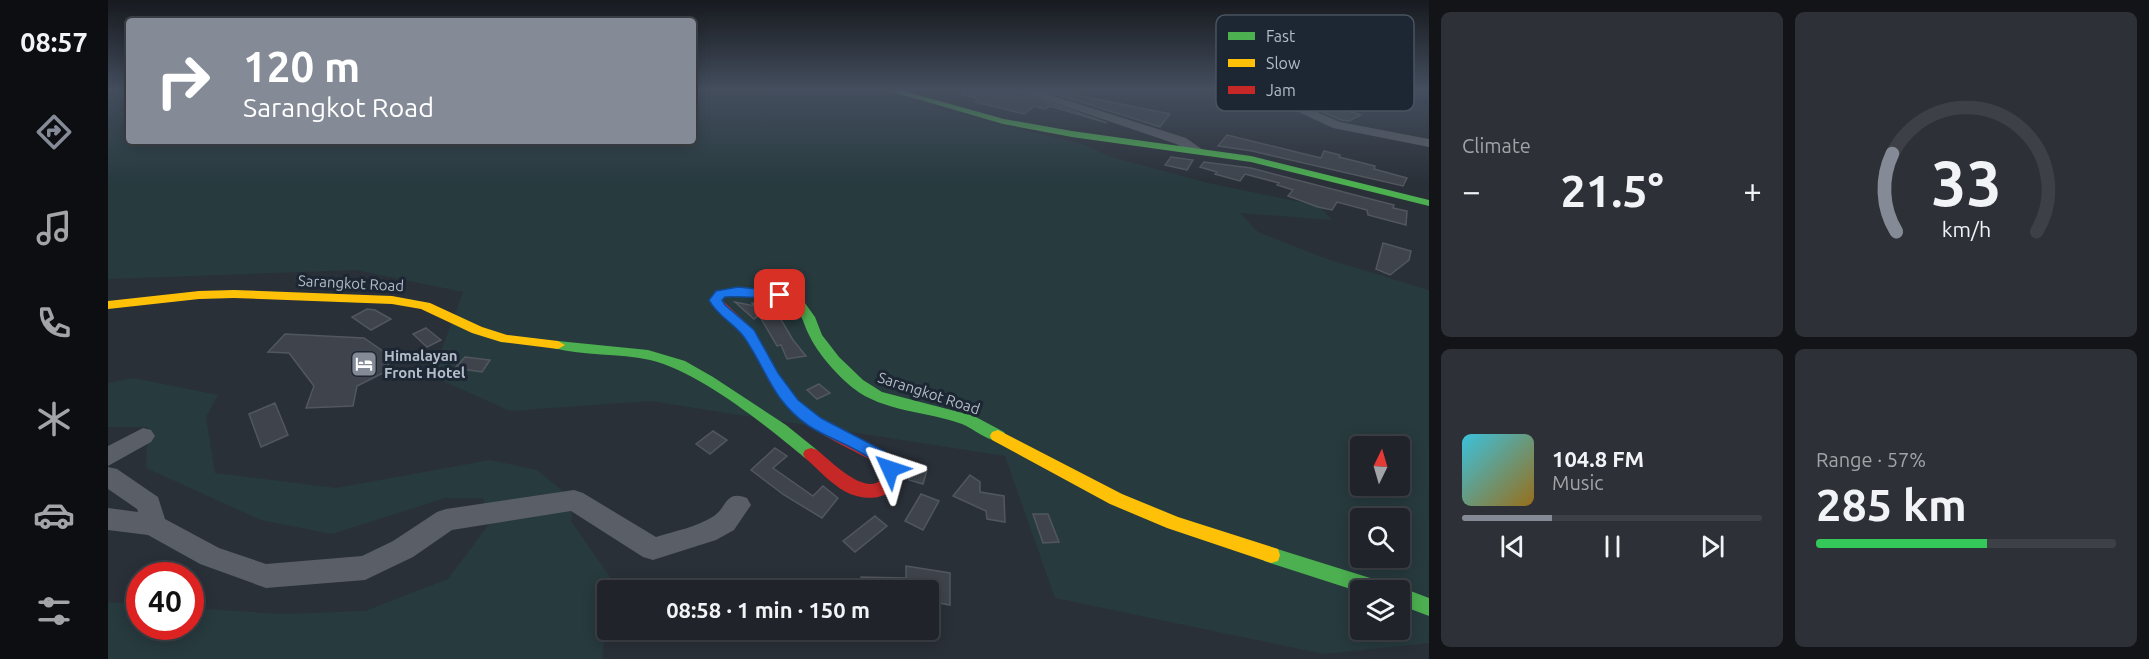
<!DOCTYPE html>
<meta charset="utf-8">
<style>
:root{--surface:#20242a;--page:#2d3036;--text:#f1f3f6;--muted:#a2a4a8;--line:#3d4147;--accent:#848b96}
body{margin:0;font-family:Ubuntu,sans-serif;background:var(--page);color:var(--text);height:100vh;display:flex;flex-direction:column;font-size:22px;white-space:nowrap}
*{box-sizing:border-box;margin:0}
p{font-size:20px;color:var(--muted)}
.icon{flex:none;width:33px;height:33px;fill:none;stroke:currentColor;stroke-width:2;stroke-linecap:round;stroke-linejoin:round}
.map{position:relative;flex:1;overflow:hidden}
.panel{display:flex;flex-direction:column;gap:12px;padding:12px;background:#121417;width:720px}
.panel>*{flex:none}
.top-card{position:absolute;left:18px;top:18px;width:570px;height:126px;border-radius:6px;box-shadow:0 3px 15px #0003,0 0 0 2px var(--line);background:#848b96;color:#fff;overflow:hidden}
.needle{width:39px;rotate:5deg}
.controls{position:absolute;left:1242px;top:436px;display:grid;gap:12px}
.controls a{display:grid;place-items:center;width:60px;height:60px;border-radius:6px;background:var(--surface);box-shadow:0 3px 15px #0003,0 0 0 2px var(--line);font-size:30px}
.speed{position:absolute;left:18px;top:562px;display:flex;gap:12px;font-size:30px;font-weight:700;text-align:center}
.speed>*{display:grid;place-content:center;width:78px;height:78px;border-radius:50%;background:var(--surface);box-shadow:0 3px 15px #0003,0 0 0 2px var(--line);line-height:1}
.speed .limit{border:9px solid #d22;background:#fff;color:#111}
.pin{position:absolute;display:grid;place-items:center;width:51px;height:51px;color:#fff;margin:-26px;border-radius:12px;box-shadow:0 3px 9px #0006}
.me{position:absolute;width:66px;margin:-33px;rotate:312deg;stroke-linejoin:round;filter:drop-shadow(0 0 4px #0008)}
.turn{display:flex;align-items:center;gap:21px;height:126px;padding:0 18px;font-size:27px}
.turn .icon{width:78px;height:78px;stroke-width:2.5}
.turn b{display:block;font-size:42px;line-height:51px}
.big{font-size:45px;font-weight:700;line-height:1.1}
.panel .widget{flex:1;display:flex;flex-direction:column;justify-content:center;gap:9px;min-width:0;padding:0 21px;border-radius:9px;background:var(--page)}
.panel .dial{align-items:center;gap:0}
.dial svg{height:156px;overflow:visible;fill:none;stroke:var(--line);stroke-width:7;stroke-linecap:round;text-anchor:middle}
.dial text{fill:var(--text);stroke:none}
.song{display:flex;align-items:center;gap:18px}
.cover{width:72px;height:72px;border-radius:9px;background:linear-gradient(135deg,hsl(190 70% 55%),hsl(40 70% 35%))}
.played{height:6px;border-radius:3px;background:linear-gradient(90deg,var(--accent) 30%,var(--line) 30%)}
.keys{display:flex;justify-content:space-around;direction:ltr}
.heat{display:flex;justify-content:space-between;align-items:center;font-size:33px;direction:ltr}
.charge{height:9px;border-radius:4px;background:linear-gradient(90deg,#34c759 57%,var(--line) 0)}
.panel .tiles{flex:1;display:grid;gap:12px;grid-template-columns:repeat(2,1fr)}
.trip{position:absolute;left:489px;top:580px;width:342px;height:60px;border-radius:6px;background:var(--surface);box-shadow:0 3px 15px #0003,0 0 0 2px var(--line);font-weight:700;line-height:60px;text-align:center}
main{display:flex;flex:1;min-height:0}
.tabs{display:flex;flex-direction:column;width:108px;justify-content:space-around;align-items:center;background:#0d0e11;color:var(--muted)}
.tabs .icon{width:42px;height:42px}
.tabs .current{color:var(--accent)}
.tabs b{font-size:27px;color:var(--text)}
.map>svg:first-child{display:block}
.green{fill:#273a3e;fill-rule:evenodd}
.water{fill:#19273c}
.building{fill:#3f444c;stroke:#52575f;stroke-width:1.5}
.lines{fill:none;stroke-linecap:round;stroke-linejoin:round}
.street{fill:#5a5e66;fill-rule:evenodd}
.fast{fill:#4caf50;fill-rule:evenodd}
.slow{fill:#ffc107;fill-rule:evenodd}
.jam{fill:#c62828;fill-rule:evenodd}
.route{fill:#1a73e8;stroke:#114b97;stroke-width:1.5}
.labels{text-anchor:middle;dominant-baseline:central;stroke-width:6;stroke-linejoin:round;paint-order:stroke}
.street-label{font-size:15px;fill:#b4bcc9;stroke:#1d2633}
.poi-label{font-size:15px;font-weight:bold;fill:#b4bcc9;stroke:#1d2633;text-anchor:start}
.key{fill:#1d2633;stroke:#4a5360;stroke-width:1.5}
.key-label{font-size:16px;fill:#b4bcc9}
</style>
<main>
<nav class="tabs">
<b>08:57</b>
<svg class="icon current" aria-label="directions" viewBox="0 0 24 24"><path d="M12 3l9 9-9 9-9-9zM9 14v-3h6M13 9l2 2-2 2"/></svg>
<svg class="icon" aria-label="music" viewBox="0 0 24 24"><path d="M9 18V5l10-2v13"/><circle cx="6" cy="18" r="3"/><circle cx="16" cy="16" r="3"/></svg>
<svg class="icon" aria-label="phone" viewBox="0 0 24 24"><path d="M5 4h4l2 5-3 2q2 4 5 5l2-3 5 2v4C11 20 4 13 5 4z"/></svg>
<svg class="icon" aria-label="climate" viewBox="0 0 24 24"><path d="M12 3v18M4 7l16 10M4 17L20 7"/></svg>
<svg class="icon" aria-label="car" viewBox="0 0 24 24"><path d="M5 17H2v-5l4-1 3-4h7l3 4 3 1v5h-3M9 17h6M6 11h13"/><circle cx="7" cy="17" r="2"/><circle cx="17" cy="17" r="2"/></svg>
<svg class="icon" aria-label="filters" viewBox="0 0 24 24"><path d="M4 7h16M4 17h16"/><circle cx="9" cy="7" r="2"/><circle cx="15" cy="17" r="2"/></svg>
</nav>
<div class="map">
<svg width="1321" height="659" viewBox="0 0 1321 659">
<rect width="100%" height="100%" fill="#2a3038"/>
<path class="green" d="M0,90H21V141H585V90H777L808,104L974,144L1003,157L1100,183L1211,206L1224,220L1132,213L1150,232L1219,259L1321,290V643L1216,654L947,598L897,456L542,401L402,411L324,376L355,292L248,270L0,279ZM1252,447H1292V486H1252ZM1252,519H1292V558H1252ZM1252,591H1292V630H1252Z
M25,378L110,395L98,417L107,473L228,488L382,460L429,470L466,500L463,521L502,577L494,659H0V602L31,604L32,627H82L83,608L174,614L257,611L340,579L382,523L375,498H337L224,534L153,520L38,468L40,427H0V383Z"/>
<path class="water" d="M1208,90C1247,90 1283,93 1321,98V105L1250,96L1232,90L1227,95Z"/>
<path class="building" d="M855,90H907L999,123L942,106L937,109L926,106L916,114L867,102L871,99L855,95Z
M935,90H944L1062,114L1052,127Z
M1183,96L1199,102L1207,100L1253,115L1241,121L1233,120L1180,97Z
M1119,135L1213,158L1216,151L1232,155L1231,157L1267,166L1266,169L1299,178L1295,186L1144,151L1110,146Z
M1063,157L1085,160L1079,170L1057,165Z
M1096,162L1143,168L1286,205L1285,208L1299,211L1298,225L1260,215L1259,210L1229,202L1224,210L1210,207L1180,196L1185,190L1169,185L1171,183L1137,174L1132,181L1107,174L1109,172L1092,167Z
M1275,243L1303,251L1301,260L1282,275L1268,269Z
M627,302L646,306L644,303H654L663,314L668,311L685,340L698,356L679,359L673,345L669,346L651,315L646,319Z
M259,309L267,310L283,319L263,330L244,317Z
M318,328L333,340L319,347L305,334Z
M177,334L256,338L279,354L281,370L249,386L245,406L198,408L206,386L181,353L160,352Z
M357,357L382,360L374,372L347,368Z
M711,384L722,393L709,399L699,390Z
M167,403L180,435L153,447L141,414Z
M605,431L619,440L602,454L588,444Z
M667,448L679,456L665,468L705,496L715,486L730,498L714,518L676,495L643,470Z
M798,464L819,470L815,484L801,480L802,474Z
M862,475L872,482V492L896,496L897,522L879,519L878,511L845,496Z
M813,494L831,501L815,530L797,521Z
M925,514H940L951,542L935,543Z
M767,516L779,526L747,552L735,541Z
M798,566L842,573V605L820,601V591H754L753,577L798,578Z"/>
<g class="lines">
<path class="street" d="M909,90H927L1078,138L1095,150L1088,154L1068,144Z
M1143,90H1159L1232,122L1321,139V147L1225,128Z
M35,428L43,430L47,436L43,442L0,466V446Z
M0,467L9,469L50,497L57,519L111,548L158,564L254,556L285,541L329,512L338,509L466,490L475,493L548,537C567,531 589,527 606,516C620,506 617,490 639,498L643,505L626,530L608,540L545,560L535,557L463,511L344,530L305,557L257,580L158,588L92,564L40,535L0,530V508L30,512L29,509L0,489Z"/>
<path class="fast" d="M778,90H792L896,119L964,131L1143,156L1321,200V206L1143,162L964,137L895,124Z
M660,289L694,299L707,317L714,335L731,357L755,380L774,392L866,416L896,432L898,436L896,440C881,444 867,429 854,424C819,411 775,412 745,388C729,375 710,354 701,335C696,325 694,314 686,306C679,300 664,298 656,296L654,293L656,290Z
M450,341L540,350L577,361L605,377L678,425L709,450L711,454L709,458L703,460L697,458C657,425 592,372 542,360C510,353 476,356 445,348L443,345Z
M1163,547L1275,582L1282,585L1285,591L1292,587L1321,598V616L1292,605V591L1252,592L1156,561L1154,555L1156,549Z"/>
<path class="slow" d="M126,290L284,296L322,303L374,327L399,335L450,341L457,345L450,349L393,342L364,333L313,309L284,304L126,298L91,299L0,309V301L91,291Z
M890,430L1014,494L1070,517L1170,549L1172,555L1170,561L1163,563L1059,528L1002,504L884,440L882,436L884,432Z"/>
<path class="jam" d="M630,287L664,290L666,293L664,296L660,297L630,295L616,297L614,300L646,330L670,374L690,400L713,418L783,456L791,475C787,501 757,502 738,492C723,484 710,469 697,458L695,454L697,450L703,448L709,450C723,461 757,497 774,479L770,464C740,447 704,433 680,408C660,387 652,360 636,337C627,323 610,315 602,300L608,291Z"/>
</g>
<linearGradient id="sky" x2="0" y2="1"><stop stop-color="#171a1f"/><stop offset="0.49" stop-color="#444e5e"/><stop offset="1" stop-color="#444e5e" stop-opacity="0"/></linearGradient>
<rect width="1321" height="183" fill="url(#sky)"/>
<path class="route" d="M630,287L676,292L678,295C671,301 631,295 617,297L614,300L617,305L646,330L670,373L690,400L713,418L776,451L791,469L788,474C774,478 772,466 763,459C744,445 721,439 701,426C664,401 659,370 636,337C626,323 609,316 601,300L608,291Z"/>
<defs>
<symbol id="hotel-square" viewBox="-11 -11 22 22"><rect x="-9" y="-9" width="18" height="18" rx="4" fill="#848b96" stroke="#1d2633"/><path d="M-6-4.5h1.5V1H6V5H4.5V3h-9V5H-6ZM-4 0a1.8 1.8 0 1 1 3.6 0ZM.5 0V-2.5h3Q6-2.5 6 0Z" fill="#fff"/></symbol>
</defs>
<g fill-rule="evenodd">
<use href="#hotel-square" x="241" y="349" width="30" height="30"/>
</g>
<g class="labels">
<g class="street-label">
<text transform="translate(243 283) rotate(3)">Sarangkot Road</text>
<text transform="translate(821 393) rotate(18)">Sarangkot Road</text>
</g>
<g class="poi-label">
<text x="276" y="355">Himalayan<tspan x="276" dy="17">Front Hotel</tspan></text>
</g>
</g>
<rect x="1108" y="15" width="198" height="96" rx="9" class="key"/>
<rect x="1120" y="32" width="27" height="8" fill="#4caf50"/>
<rect x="1120" y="59" width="27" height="8" fill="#ffc107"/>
<rect x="1120" y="86" width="27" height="8" fill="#c62828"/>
<g class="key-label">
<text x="1158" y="42">Fast</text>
<text x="1158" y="69">Slow</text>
<text x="1158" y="96">Jam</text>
</g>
</svg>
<div class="controls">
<a><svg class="needle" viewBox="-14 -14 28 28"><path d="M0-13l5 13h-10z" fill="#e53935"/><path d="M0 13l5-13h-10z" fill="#a2a4a8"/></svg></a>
<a><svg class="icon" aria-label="search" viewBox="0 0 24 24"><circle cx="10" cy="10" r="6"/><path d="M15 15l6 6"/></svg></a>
<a><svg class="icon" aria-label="layers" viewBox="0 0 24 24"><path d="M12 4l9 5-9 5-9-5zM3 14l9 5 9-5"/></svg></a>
</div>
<div class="speed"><div class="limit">40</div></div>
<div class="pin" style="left:672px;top:295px;background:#d93025"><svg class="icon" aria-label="arrive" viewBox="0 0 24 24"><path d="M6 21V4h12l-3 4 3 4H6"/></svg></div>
<svg class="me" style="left:782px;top:469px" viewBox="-20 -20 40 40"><path d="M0-17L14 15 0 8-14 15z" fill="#1a73e8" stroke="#fff" stroke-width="4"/></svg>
<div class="trip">08:58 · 1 min · 150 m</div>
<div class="top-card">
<div class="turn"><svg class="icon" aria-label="right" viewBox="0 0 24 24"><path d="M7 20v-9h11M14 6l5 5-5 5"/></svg><div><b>120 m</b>Sarangkot Road</div></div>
</div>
</div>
<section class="panel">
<div class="tiles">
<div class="widget"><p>Climate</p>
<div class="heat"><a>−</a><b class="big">21.5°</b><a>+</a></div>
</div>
<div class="widget dial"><svg viewBox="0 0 100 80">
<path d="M14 69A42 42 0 1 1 86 69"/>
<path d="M14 69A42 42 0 0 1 12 29" stroke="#848b96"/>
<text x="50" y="56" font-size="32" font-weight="700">33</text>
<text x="50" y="72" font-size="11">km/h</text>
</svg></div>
<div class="widget">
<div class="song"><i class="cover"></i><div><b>104.8 FM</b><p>Music</p></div></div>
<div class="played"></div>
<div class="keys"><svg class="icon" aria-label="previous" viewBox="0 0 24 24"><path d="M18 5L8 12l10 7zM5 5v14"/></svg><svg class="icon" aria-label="pause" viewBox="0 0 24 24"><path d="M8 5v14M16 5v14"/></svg><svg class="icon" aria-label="next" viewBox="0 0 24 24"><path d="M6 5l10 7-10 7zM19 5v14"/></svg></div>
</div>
<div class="widget"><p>Range · 57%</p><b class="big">285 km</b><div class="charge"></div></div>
</div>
</section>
</main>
